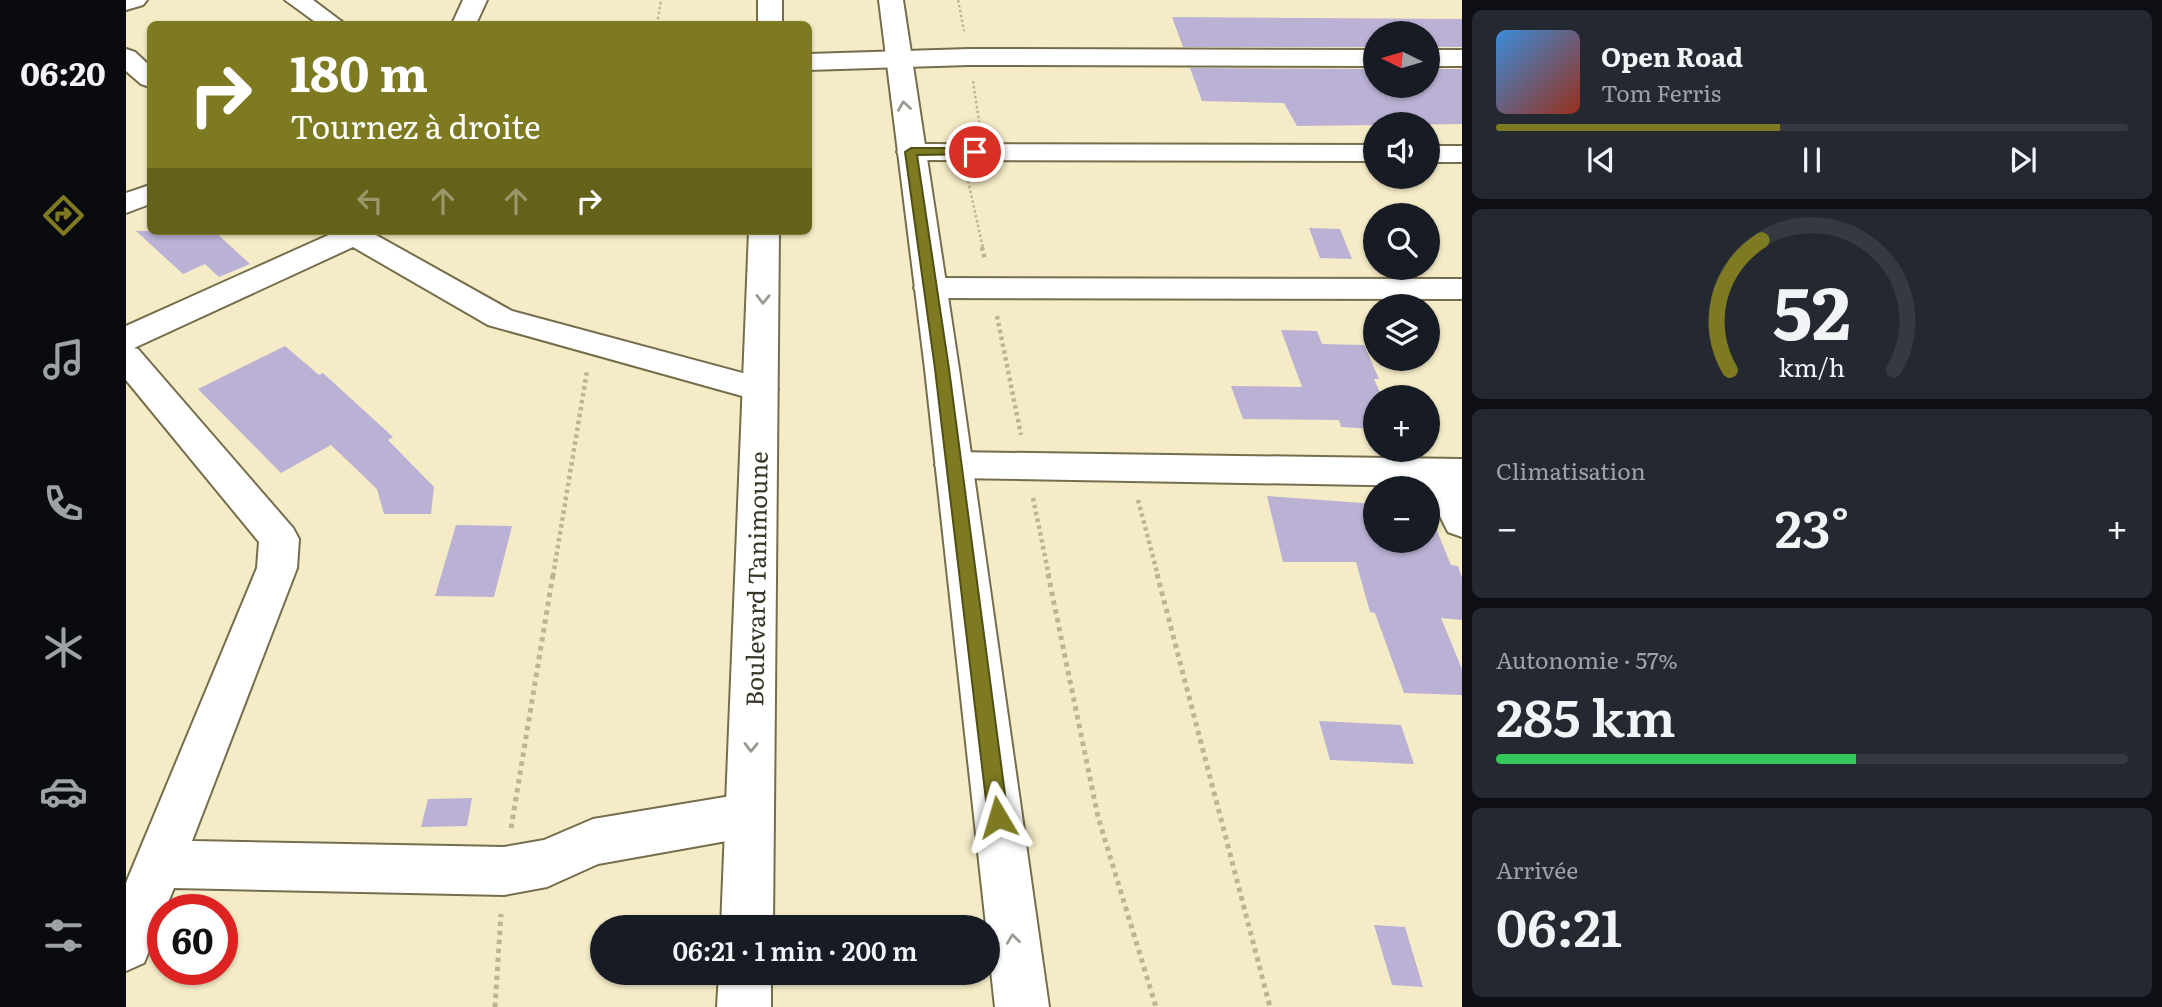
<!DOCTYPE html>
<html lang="fr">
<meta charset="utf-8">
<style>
:root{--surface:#171b24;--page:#242831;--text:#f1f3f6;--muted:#9ea1a6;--line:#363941;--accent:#7d7a21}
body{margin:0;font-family:Literata,serif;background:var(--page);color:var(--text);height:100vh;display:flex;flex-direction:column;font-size:26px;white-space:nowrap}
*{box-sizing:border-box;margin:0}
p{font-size:23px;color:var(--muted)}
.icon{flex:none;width:38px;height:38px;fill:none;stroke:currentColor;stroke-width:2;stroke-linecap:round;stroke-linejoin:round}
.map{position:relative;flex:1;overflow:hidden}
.drawer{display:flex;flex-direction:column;gap:10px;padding:10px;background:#0d0f14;width:700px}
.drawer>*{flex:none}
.hud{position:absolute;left:21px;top:21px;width:665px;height:214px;border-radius:10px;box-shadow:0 2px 5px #0004;background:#7d7a21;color:#fff;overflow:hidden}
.needle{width:46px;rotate:275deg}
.fabs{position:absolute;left:1237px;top:21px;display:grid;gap:14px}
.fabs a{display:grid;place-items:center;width:77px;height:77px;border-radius:50%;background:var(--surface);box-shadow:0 2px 5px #0004;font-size:35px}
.speed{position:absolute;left:21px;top:894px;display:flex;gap:14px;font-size:35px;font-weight:700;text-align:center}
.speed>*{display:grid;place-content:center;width:91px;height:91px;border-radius:50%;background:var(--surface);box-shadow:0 2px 5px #0004;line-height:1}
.speed .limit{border:10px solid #d22;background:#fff;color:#111}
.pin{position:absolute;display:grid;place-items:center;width:60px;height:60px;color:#fff;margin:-30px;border:4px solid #fff;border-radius:50%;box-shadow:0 2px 7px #0007}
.me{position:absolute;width:77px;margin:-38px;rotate:353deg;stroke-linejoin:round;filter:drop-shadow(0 0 5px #0008)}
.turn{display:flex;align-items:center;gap:24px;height:147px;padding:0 28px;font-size:32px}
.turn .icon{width:91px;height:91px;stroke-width:2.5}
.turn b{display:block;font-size:49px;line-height:60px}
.lanes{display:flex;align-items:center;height:66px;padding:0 28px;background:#0003;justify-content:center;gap:35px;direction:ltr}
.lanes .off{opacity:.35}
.big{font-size:52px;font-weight:600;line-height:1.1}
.drawer .card{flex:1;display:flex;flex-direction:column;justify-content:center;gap:10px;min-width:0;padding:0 24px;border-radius:10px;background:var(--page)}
.drawer .dial{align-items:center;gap:0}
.dial svg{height:182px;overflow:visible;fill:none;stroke:var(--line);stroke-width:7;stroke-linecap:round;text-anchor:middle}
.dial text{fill:var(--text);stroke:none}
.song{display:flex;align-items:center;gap:21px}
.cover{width:84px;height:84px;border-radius:10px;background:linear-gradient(135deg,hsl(210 70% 55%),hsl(10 70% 35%))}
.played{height:7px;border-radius:4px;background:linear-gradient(90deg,var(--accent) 45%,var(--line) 45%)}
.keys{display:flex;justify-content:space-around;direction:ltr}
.heat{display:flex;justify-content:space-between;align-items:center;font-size:38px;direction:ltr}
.charge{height:10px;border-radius:5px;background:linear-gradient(90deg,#34c759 57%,var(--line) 0)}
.trip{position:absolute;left:464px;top:915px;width:410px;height:70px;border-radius:35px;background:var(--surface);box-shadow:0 2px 5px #0004;font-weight:600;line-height:70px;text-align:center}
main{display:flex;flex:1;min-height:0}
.tab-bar{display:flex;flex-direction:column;width:126px;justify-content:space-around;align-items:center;background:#090b0e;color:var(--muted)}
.tab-bar .icon{width:49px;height:49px}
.tab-bar .current{color:var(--accent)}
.tab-bar b{font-size:32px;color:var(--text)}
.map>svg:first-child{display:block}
.building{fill:#bab1d4}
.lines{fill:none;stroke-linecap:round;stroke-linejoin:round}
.street-casing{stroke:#766d4c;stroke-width:4}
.primary-casing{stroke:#766d4c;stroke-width:4}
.path-far2{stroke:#bcb496;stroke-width:2.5;stroke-dasharray:2.5 2.5;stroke-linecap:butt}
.path-far1{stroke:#bcb496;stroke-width:4.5;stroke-dasharray:3.5 3.5;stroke-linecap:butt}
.path{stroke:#bcb496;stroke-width:5;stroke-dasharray:4.5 4.5;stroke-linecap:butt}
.street{fill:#fff;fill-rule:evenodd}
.primary{fill:#fff;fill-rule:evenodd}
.oneway{stroke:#9c9a93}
.route{fill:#7d7a21;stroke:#514f15;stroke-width:2}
.labels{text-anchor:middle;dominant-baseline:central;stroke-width:7;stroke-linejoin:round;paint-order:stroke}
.street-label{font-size:24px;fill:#393527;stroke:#fff}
</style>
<main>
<nav class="tab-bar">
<b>06:20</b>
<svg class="icon current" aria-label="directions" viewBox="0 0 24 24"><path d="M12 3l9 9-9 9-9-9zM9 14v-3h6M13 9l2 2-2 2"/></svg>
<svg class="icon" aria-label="music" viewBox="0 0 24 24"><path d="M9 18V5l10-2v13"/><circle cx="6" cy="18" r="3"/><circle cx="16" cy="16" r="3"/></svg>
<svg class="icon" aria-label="phone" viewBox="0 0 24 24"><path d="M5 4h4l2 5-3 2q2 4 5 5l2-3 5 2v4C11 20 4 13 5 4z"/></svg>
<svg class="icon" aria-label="climate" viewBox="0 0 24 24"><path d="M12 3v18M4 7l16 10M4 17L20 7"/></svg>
<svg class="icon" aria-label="car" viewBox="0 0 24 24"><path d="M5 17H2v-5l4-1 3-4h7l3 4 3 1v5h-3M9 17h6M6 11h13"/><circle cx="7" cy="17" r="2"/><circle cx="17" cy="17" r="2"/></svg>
<svg class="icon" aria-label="filters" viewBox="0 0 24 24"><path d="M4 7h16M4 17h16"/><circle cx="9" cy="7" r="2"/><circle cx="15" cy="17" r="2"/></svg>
</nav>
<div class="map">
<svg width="1336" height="1007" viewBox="0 0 1336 1007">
<rect width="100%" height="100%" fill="#f5ecc7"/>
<path class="building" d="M1046,17L1336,19V47H1302V33H1250V47H1057Z
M1064,68L1250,69V86H1302V69H1336V124L1171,126L1158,103L1076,101Z
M1183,228L1214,229L1226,259L1194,258Z
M10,231H88L124,264L93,277L79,264L57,274Z
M1155,330L1191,331L1196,344L1238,345L1253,379H1248L1256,397H1250V429L1215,427L1213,420L1117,419L1105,386L1176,387Z
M159,346L193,375L197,373L267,437L262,440L308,487L305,514H258L251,489L205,445L155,473L72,389Z
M1141,496L1250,504V541H1302V509L1325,565L1332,566L1336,578V620L1315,618L1336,669V695L1278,693L1249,613L1244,612L1230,562H1157Z
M330,525L386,526L368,597L309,596Z
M1193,721L1275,725L1288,764L1204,760Z
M346,798L341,826L295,827L302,799Z
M1248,925L1279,927L1297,987L1266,985Z"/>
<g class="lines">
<defs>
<path id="street" d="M0,0H21L17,5L0,10Z
M159,0H187L219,24H192Z
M337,0H361L350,24H326Z
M0,49L9,52L24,66V87L15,84L0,71Z
M843,49L1250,50V66L843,65L682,70V54Z
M1302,50H1336V66H1302Z
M785,144L1250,145V161L785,160L775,158L771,152L775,146Z
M1302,146H1336V162H1302Z
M24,185V204L0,213V193Z
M206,231H252L250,235L386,311L646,381L652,389L646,397L634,401L362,325L227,247L8,348L12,349L167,528L173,539L171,568L66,841L378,847L418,840L467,819L623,793L640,799L647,815L640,831L623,837L472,864L421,887L378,895L48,888L39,910H37V917L18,963L0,971V883L131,568L133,542L0,380V326L207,233Z
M804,278L1336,279V299L804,298L793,295L788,288L793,281Z
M828,452L1336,459V537L1322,532L1299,486L828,478L815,475L809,465L815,455Z"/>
<path id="primary" d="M632,0H656V24H632Z
M753,0H777L833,369L923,1007H869L799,369Z
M623,231H653L647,928H595Z
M593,973H645V1007H591Z"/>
</defs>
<use href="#street" class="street-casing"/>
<use href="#primary" class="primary-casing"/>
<path class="path-far2" d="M832,0L838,31
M531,24L535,0
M847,81L854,128
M841,176L857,248"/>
<path class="path-far1" d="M856,247L859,260
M871,316L895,435
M907,498L923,576
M1012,500L1032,576
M427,576L461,371"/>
<path class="path" d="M922,574L972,817L1030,1007
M1031,574L1144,1007
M385,828L427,574
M369,1007L375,914"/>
<use href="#street" class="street"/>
<use href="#primary" class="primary"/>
</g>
<defs><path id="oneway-chevron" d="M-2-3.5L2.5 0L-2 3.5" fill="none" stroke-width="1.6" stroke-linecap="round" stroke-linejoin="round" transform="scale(1.75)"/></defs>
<g class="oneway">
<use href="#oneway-chevron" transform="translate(778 106) rotate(-98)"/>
<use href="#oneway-chevron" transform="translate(637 299) rotate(91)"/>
<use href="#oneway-chevron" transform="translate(625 747) rotate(91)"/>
<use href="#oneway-chevron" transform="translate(887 939) rotate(-97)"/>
</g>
<path class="route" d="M849,148L853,149V154L791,155L823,369L882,817L879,824L872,826L865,824L862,817L809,369L779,152L785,148Z"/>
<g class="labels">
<g class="street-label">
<text transform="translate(629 579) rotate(-89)">Boulevard Tanimoune</text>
</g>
</g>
</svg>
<div class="fabs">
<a><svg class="needle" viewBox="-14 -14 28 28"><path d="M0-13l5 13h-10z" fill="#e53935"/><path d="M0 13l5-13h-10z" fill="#9ea1a6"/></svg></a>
<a><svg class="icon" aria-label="sound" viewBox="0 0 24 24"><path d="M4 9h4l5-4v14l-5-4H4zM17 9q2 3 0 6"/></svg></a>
<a><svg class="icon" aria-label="search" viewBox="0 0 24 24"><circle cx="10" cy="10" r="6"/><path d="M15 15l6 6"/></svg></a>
<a><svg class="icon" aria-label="layers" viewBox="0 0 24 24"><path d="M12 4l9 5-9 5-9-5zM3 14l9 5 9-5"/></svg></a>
<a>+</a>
<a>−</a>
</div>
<div class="speed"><div class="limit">60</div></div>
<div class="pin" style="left:849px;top:152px;background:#d93025"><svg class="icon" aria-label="arrive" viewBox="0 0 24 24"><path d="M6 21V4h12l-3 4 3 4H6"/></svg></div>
<svg class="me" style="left:872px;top:817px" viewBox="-20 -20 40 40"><path d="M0-17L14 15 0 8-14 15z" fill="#7d7a21" stroke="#fff" stroke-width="4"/></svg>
<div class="trip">06:21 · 1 min · 200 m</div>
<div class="hud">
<div class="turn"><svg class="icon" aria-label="right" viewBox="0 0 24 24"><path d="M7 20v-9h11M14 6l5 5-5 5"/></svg><div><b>180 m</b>Tournez à droite</div></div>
<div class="lanes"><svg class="icon off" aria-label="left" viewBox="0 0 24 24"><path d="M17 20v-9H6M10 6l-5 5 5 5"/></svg><svg class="icon off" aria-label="ahead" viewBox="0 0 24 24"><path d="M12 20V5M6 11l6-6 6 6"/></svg><svg class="icon off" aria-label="ahead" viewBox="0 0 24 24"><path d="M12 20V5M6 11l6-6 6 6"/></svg><svg class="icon" aria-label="right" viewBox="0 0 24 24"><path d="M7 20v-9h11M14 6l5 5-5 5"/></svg></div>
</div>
</div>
<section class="drawer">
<div class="card">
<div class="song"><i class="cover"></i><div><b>Open Road</b><p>Tom Ferris</p></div></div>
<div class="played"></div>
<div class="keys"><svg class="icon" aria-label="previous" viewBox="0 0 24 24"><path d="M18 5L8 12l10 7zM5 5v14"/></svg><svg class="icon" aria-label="pause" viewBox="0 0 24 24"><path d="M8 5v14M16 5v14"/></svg><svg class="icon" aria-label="next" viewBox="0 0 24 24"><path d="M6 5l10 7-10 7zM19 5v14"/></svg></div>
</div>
<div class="card dial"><svg viewBox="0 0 100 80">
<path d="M14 69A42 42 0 1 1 86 69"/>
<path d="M14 69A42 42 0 0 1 28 12" stroke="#7d7a21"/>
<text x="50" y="56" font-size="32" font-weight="700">52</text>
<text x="50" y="72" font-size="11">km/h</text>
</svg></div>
<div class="card"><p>Climatisation</p>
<div class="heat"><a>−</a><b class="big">23°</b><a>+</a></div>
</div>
<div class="card"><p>Autonomie · 57%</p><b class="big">285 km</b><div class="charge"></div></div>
<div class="card"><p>Arrivée</p><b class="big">06:21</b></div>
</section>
</main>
